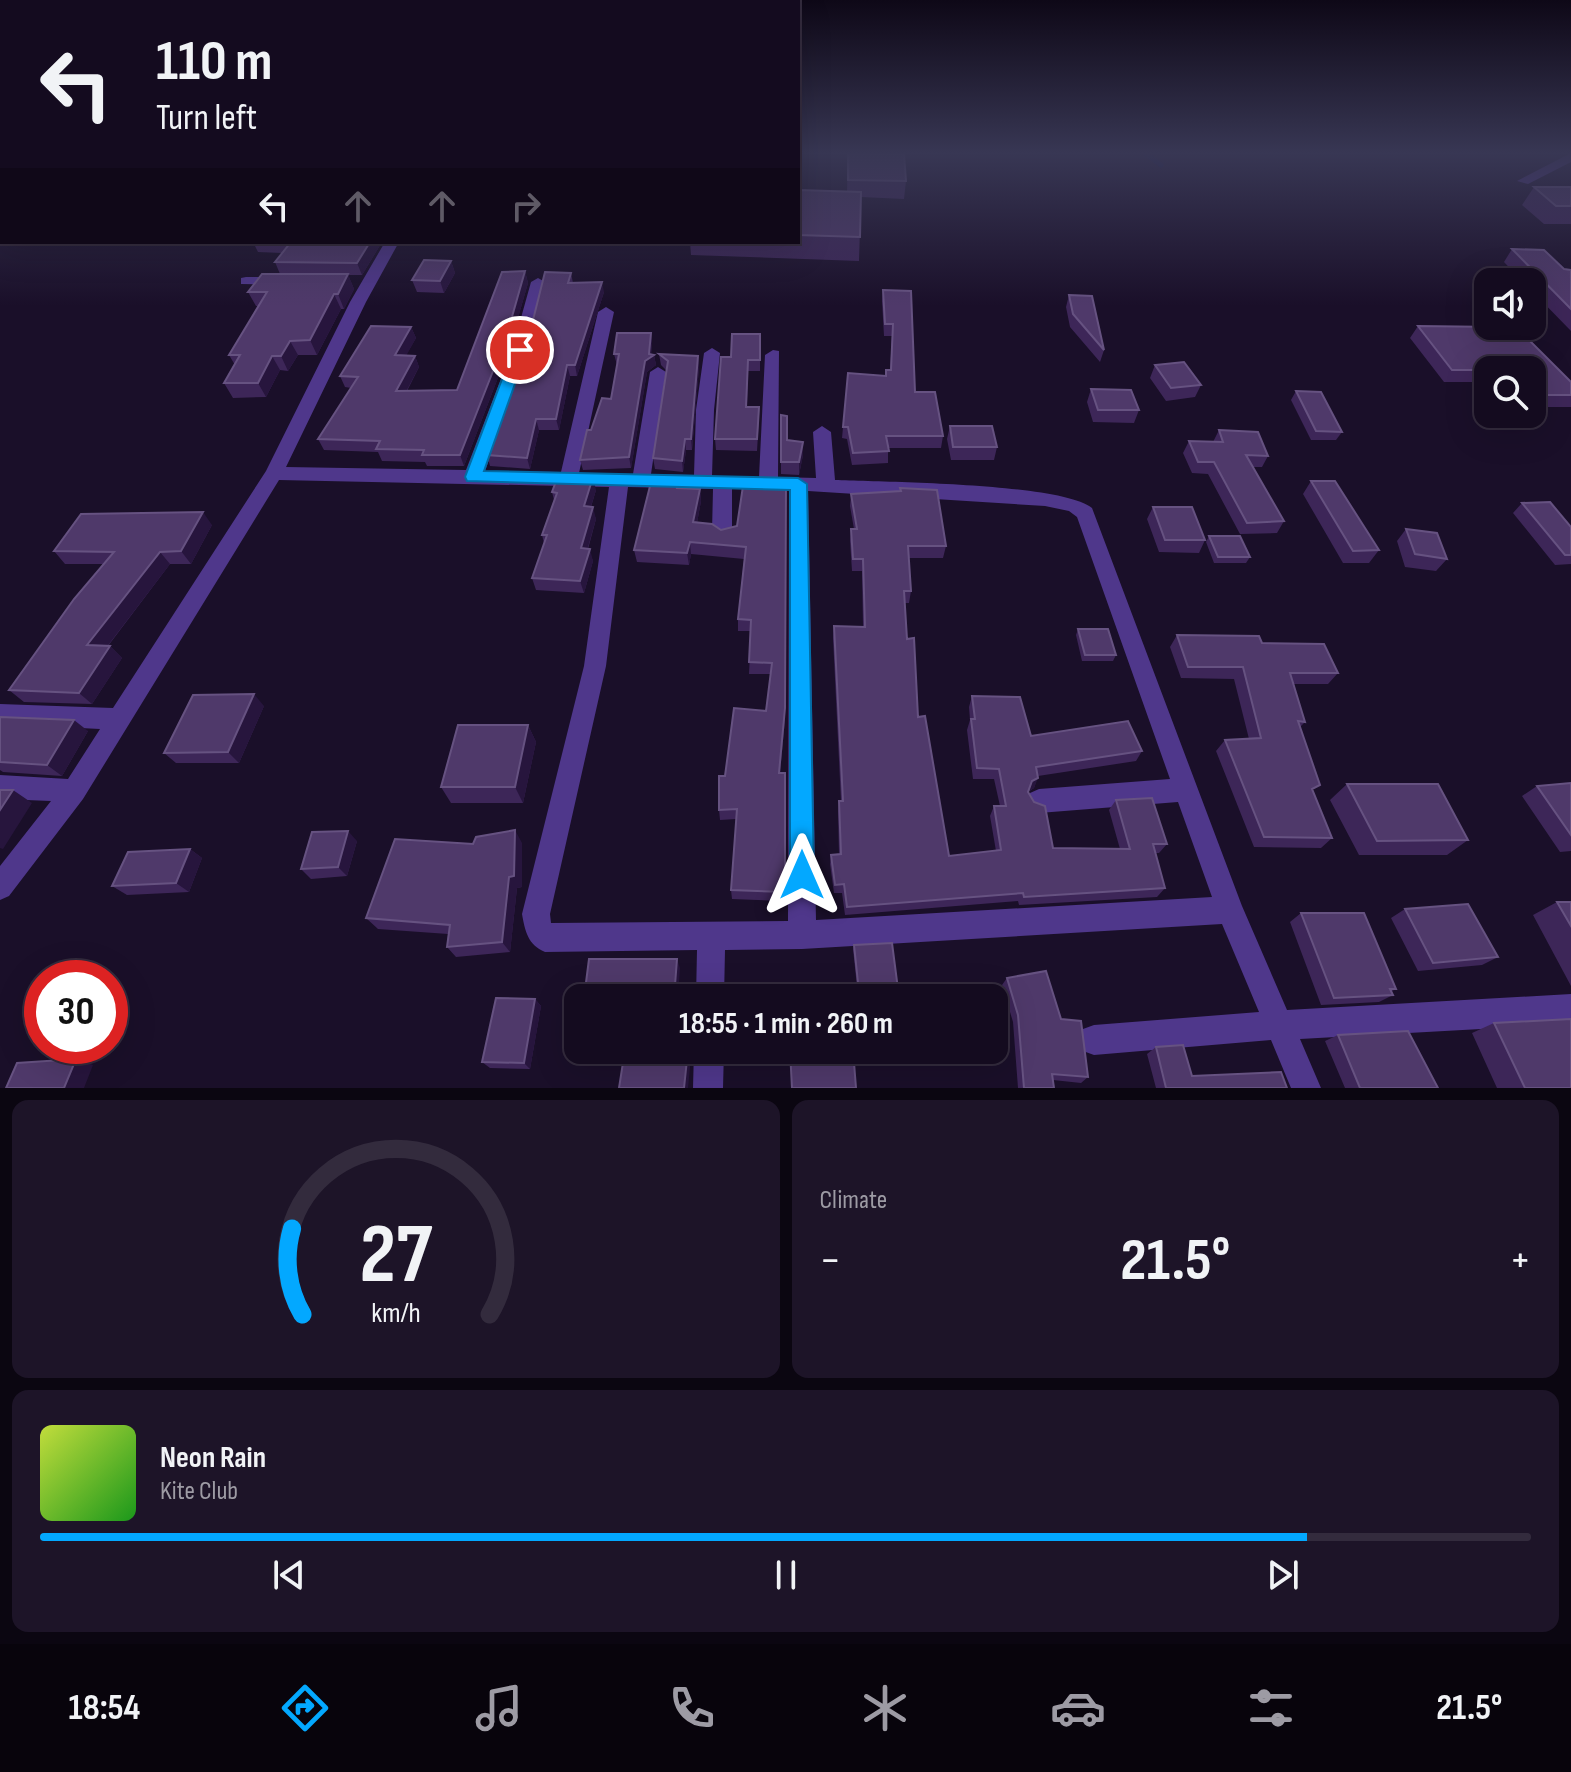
<!DOCTYPE html>
<meta charset="utf-8">
<style>
:root{--surface:#140b1f;--page:#1d1428;--text:#f1f3f6;--muted:#9d9ba4;--line:#332b3d;--accent:#03a8ff}
body{margin:0;font-family:"Sofia Sans Condensed",sans-serif;background:var(--page);color:var(--text);height:100vh;display:flex;flex-direction:column;font-size:30px;white-space:nowrap}
*{box-sizing:border-box;margin:0}
p{font-size:26px;color:var(--muted)}
.icon{flex:none;width:44px;height:44px;fill:none;stroke:currentColor;stroke-width:2;stroke-linecap:round;stroke-linejoin:round}
.map{position:relative;height:1088px;overflow:hidden}
.details{display:flex;flex-direction:column;gap:12px;padding:12px;background:#0b0611;flex:1}
.details>*{flex:none}
.guide{position:absolute;left:0px;top:0px;width:800px;height:244px;box-shadow:0 8px 32px #0002,0 0 0 2px var(--line);background:#140b1f;color:var(--text);overflow:hidden}
.controls{position:absolute;left:1474px;top:268px;display:grid;gap:16px}
.controls a{display:grid;place-items:center;width:72px;height:72px;border-radius:16px;background:var(--surface);box-shadow:0 8px 32px #0002,0 0 0 2px var(--line);font-size:40px}
.speed{position:absolute;left:24px;top:960px;display:flex;gap:16px;font-size:40px;font-weight:700;text-align:center}
.speed>*{display:grid;place-content:center;width:104px;height:104px;border-radius:50%;background:var(--surface);box-shadow:0 8px 32px #0002,0 0 0 2px var(--line);line-height:1}
.speed .limit{border:12px solid #d22;background:#fff;color:#111}
.pin{position:absolute;display:grid;place-items:center;width:68px;height:68px;color:#fff;margin:-34px;border:4px solid #fff;border-radius:50%;box-shadow:0 2px 8px #0007}
.me{position:absolute;width:88px;margin:-44px;rotate:0deg;stroke-linejoin:round;filter:drop-shadow(0 0 6px #0008)}
.turn{display:flex;align-items:center;gap:28px;height:168px;padding:0 24px;font-size:36px}
.turn .icon{width:104px;height:104px;stroke-width:2.5}
.turn b{display:block;font-size:56px;line-height:68px}
.lanes{display:flex;align-items:center;height:76px;padding:0 24px;background:#0003;justify-content:center;gap:40px;direction:ltr}
.lanes .off{opacity:.35}
.big{font-size:60px;font-weight:700;line-height:1.1}
.details .widget{flex:1;display:flex;flex-direction:column;justify-content:center;gap:12px;min-width:0;padding:0 28px;border-radius:16px;background:var(--page)}
.details .dial{align-items:center;gap:0}
.dial svg{height:208px;overflow:visible;fill:none;stroke:var(--line);stroke-width:7;stroke-linecap:round;text-anchor:middle}
.dial text{fill:var(--text);stroke:none}
.song{display:flex;align-items:center;gap:24px}
.cover{width:96px;height:96px;border-radius:12px;background:linear-gradient(135deg,hsl(70 70% 55%),hsl(120 70% 35%))}
.played{height:8px;border-radius:4px;background:linear-gradient(90deg,var(--accent) 85%,var(--line) 85%)}
.keys{display:flex;justify-content:space-around;direction:ltr}
.heat{display:flex;justify-content:space-between;align-items:center;font-size:44px;direction:ltr}
.details .tiles{flex:1;display:grid;gap:12px;grid-template-columns:1fr 1fr}
.widget:last-child{grid-column:span 2}
.trip{position:absolute;left:564px;top:984px;width:444px;height:80px;border-radius:16px;background:var(--surface);box-shadow:0 8px 32px #0002,0 0 0 2px var(--line);font-weight:700;line-height:80px;text-align:center}
.menu{display:flex;height:128px;justify-content:space-around;align-items:center;background:#08040c;color:var(--muted)}
.menu .icon{width:56px;height:56px}
.menu .selected{color:var(--accent)}
.menu b{font-size:36px;color:var(--text)}
.map>svg:first-child{display:block}
.lines{fill:none;stroke-linecap:round;stroke-linejoin:round}
.stream{stroke:#070f49;stroke-width:5}
.minor{fill:#4f378b;fill-rule:evenodd}
.wall{fill:#3d2658}
.shaded-wall{fill:#27153d}
.building{fill:#4f396a;stroke:#665281;stroke-width:2}
.route{fill:#03a8ff;stroke:#026da6;stroke-width:2}
</style>
<div class="map">
<svg width="1571" height="1088" viewBox="0 0 1571 1088">
<rect width="100%" height="100%" fill="#1a0f29"/>
<g class="lines">
<path class="stream" d="M1145,153L1161,165"/>
<path class="minor" d="M1571,153V162L1528,184L1517,181Z
M0,161H2V169H0Z
M385,242H399L366,302L286,467L466,470L512,350L531,282L538,278L545,282L528,350L485,471L561,472L598,312L606,307L614,312L579,473L633,474L650,372L658,367L666,372L651,474L694,475L696,410L704,353L712,348L720,353L714,410L712,476L759,477L765,355L773,350L779,351L778,477L816,478L813,432L822,426L831,432L835,480C884,482 1060,483 1092,508L1242,906L1287,1010L1571,994V1024L1300,1039L1321,1088H1291L1271,1040L1094,1055L1083,1051L1079,1040L1083,1029L1094,1025L1259,1012L1222,924L802,949L725,950L724,998H696L697,950L545,952C528,945 525,931 522,914L584,666L609,487L279,480L83,799L9,896L0,900V866L51,801L0,799V775L68,779L100,729L0,724V704L113,708L266,471L350,302ZM628,487L713,489L712,532L722,539L732,532V489L789,490L788,921L551,923L550,914L606,666ZM808,491L1045,506L1069,511L1077,517L1170,779L1039,789L1030,793L1026,801L1030,809L1039,813L1178,802L1212,897L816,920Z
M246,277H282L289,281L282,285L241,284V278Z
M694,1050H724L723,1088H693Z"/>
</g>
<path class="wall" d="M848,153L906,181L904,199L861,197L859,261L691,255L690,242H798V190L847,192Z
M1534,187H1571V224H1544L1522,205Z
M156,242H190L189,243L158,245Z
M253,242H382L362,275H348L354,289L344,309H341L317,355H298L288,371L280,370L266,397L233,398L224,383L235,365L229,355L258,306H256L248,292L280,274L275,262L282,253L258,252Z
M1512,249L1564,269L1571,270V331L1532,291V282H1523L1504,262Z
M451,261L455,273L444,293L417,292L412,280Z
M525,271L528,283L509,349L464,466H427L425,462L382,461L378,452L324,450L318,439L351,388L345,387L340,376L411,327L416,338L406,355L415,356L419,367L407,391L457,390Z
M571,273L573,283L604,292L577,376H570L559,430H539L530,469L490,466L487,455Z
M883,290L915,392L943,436L941,448H888V463L852,465L847,439L842,438L848,373L885,376L886,370H890L892,336H884L882,301Z
M1069,295L1104,350L1100,362L1070,327L1066,307Z
M1418,326L1507,336L1571,395V407H1532V370H1488V382H1444L1410,338Z
M651,333L652,343L651,354L654,355L656,365L647,372L631,468L583,470L580,460L591,430L611,399L617,365L614,354Z
M760,334V371H748L747,407L759,418L757,451L716,450L715,439L731,357Z
M659,354L698,356L699,367L692,450H686L683,472L655,469L653,458L666,370L661,365Z
M1155,365L1201,385L1195,397L1166,401L1150,378Z
M1091,389L1139,410L1134,423L1093,422L1087,402Z
M1296,391L1342,432L1336,440H1311L1291,400Z
M781,415L787,440L803,442V455L799,475L781,474Z
M950,426L997,447L994,460H951L947,439Z
M1219,430L1268,456L1262,467H1253L1284,521L1277,533L1240,534L1208,474L1192,473L1183,453L1189,441L1213,442Z
M679,479L680,488L700,489L701,501L697,523L721,530L737,526L743,486L785,719L780,773H785V901L732,899L731,890L736,819L720,820L719,810L725,776L766,711L771,674H749L751,631H738V619L744,559L691,554L689,565L637,562L634,550Z
M1311,481L1379,550L1369,563H1343L1303,494Z
M900,488L946,546L943,558H909L911,591L909,603H905L907,639L918,717L949,856L996,851L990,816L994,806H1000L994,779H973L967,730L970,720L969,707L972,696L1031,736L1142,751L1136,761L1038,776L1034,788L1028,792L1053,848L1120,849L1109,810L1116,800L1167,844L1159,853H1155L1165,888L1157,897L1019,905L1018,901L845,915L842,893H834L830,864L831,855H839L838,811L839,801H841L833,638L834,626L863,627L862,571H852L850,541L851,529H854L850,506L851,494L900,491Z
M596,490L591,507L596,519L588,549L593,561L584,593L536,590L532,578L544,543L542,535L554,500L552,492Z
M1522,503L1571,527V564L1555,565L1513,513Z
M1153,507L1205,540L1199,553L1159,552L1147,519Z
M212,525L191,564H170L108,646H110L122,658L92,704L24,702L9,690L104,564H65L54,551Z
M1406,529L1447,559L1436,571L1405,567L1397,541Z
M1209,536L1250,557L1246,563H1214L1206,542Z
M1078,629L1116,655L1113,661H1082L1076,635Z
M1177,635L1262,643L1338,673L1328,684H1293L1305,722L1300,727L1313,792L1332,838L1321,848L1254,847L1216,751L1225,740L1249,739L1234,679L1181,678L1170,647Z
M264,706L239,763H176L164,753Z
M0,717L88,731L62,776L3,772L0,770Z
M528,725L536,742L523,803H451L441,787Z
M1571,783V851L1560,852L1522,796L1537,786Z
M1347,784L1468,840L1447,855H1359L1330,800Z
M357,841L347,876L311,879L301,869Z
M522,843V887L517,888L510,952L456,957L447,947L448,934L378,929L366,918L473,844Z
M190,849L202,858L189,892L127,895L112,886Z
M1557,902H1571V986L1533,915Z
M1405,909L1498,957L1482,965L1418,971L1391,918Z
M1301,913L1396,989L1392,991L1393,995L1379,1002L1321,1005L1290,922Z
M854,945L898,989L897,993L858,996L853,949Z
M1007,978L1061,1019L1088,1077L1081,1083L1053,1080L1054,1088H1018L1013,1022L1002,985Z
M535,999L541,1006L530,1069L490,1068L482,1062Z
M1494,1023L1571,1088H1497L1472,1033Z
M1338,1035L1438,1088H1345L1325,1041Z
M1156,1047L1192,1076L1287,1088H1156L1147,1054Z"/>
<path class="shaded-wall" d="M370,242H382L362,275L357,263Z
M451,261L455,273L444,293L440,281Z
M525,271L528,283L509,349L464,466L460,455Z
M348,274L354,289L344,309L338,294Z
M602,282L604,292L577,376L575,365Z
M334,294L341,309L317,355L310,340Z
M411,327L416,338L400,367L395,355Z
M651,333L652,343L651,357L654,355L656,365L647,372L631,468L629,457L645,361L649,354Z
M290,341L298,355L288,371L281,356Z
M272,356L280,370L266,397L258,383Z
M415,356L419,367L400,403L396,391Z
M698,356L699,367L692,450L691,439Z
M567,365L570,376L559,430L556,419Z
M536,419L539,430L530,469L527,458Z
M685,439L686,450L683,472L682,461Z
M803,442V455L799,475V462Z
M593,477L596,490L587,519L584,506Z
M700,489L701,501L695,534L693,522Z
M786,493L785,719L779,783Z
M593,507L596,519L584,561L581,548Z
M203,512L212,525L191,564L181,551Z
M690,542L691,554L689,565L687,553Z
M590,549L593,561L584,593L580,581Z
M160,552L170,564L99,657L87,645Z
M110,646L122,658L92,704L79,693Z
M254,694L264,706L239,763L228,752Z
M74,720L88,731L62,776L47,765Z
M528,725L536,742L523,803L515,787Z
M1038,778L1034,788L1027,792L1032,781Z
M13,790L32,803L3,849L0,848V810Z
M515,830L522,843V887L517,888L510,952L502,942Z
M348,831L357,841L347,876L338,867Z
M190,849L202,858L189,892L176,883Z
M677,959L680,968L678,998H674Z
M535,999L541,1006L530,1069L524,1063Z
M688,1050L691,1057L688,1088H684Z
M76,1059L93,1065L84,1088H64Z"/>
<path class="building" d="M848,153L904,154L906,181L848,180Z
M1534,187H1571V206H1556Z
M798,190L861,192L860,237L798,235Z
M291,242H370L357,263L275,262Z
M1512,249L1544,250L1564,269L1571,270V309Z
M424,260L451,261L440,281L412,280Z
M525,271L506,338L460,455H422L424,450L376,449L380,441L318,439L358,377L340,376L371,326L411,327L395,355L415,356L396,391L457,390L502,272Z
M545,272L571,273L568,283L602,282L575,365H567L556,419H536L527,458L487,455L528,340Z
M262,274H348L338,294H334L310,340L290,341L281,356H272L258,383H224L240,355H229L267,292H248Z
M883,290L911,291L915,392H935L943,436H886L889,451L853,453L848,427H843L848,373L886,376V370H891L893,324H885Z
M1069,295L1092,296L1104,350L1073,314Z
M1418,326L1498,327L1507,336H1525L1571,382V395H1532V370H1452Z
M617,333H651L649,354L654,355L645,361L629,457L580,460L587,430H591L602,398L611,399L619,354H614Z
M732,334H760V360H748L746,407H759L757,439H715L721,357H731Z
M659,354L698,356L691,439H685L682,461L653,458L668,361Z
M1184,362L1201,385L1171,388L1155,365Z
M1091,389L1131,390L1139,410H1098Z
M1296,391L1321,392L1342,432L1316,431Z
M781,415L787,416V440L803,442L799,462H781Z
M950,426H992L997,447H953Z
M1219,430L1258,432L1268,456L1246,455L1284,521L1247,523L1214,462H1198L1189,441L1223,442Z
M558,476L593,477L584,506L593,507L581,548L590,549L580,581L532,578L547,535H542L557,493L552,492Z
M652,478L679,479L677,488L700,489L693,522L712,524L721,530L737,526L743,486L762,487L764,480L786,481L785,708L779,773H785V892L731,890L737,809L719,810V776H725L734,708L766,711L772,663L749,662L751,620L738,619L746,547L690,542L687,553L634,550Z
M1311,481H1335L1379,550L1353,551Z
M900,488L937,490L946,546H908L911,591H904L907,639L914,638L918,717L925,716L949,856L1001,850L994,806H1006L999,769L977,768L971,719H975L972,696L1020,697L1031,736L1128,721L1142,751L1036,767L1038,778L1032,781L1028,792L1034,802L1045,806L1053,848L1130,849L1116,800L1152,798L1167,844H1153L1165,888L1024,897L1023,893L847,907L844,884L835,885L831,855L841,854L839,801H843L834,626L865,627L863,559H853L851,529H857L851,494L901,491Z
M1550,502L1571,527V555H1565L1522,503Z
M1153,507H1192L1205,540H1165Z
M203,512L181,551L160,552L87,645L110,646L79,693L9,690L74,599L114,552L54,551L81,514Z
M1406,529L1437,533L1447,559L1415,554Z
M1209,536H1240L1250,557H1218Z
M1078,629H1108L1116,655H1085Z
M1177,635L1259,636L1262,643L1324,644L1338,673H1290L1305,722L1298,721L1320,785L1312,789L1332,838L1264,837L1225,740L1261,738L1243,667H1188Z
M254,694L228,752L164,753L193,695Z
M0,717L74,720L47,765L0,762Z
M458,725H528L515,787H441Z
M1571,783V835L1537,786Z
M1347,784H1438L1468,840L1377,841Z
M0,790H13L0,810Z
M515,830L514,876L509,877L502,942L447,947L450,925L366,918L395,839L473,844L476,837Z
M348,831L338,867L301,869L312,832Z
M190,849L176,883L112,886L128,852Z
M1557,902H1571V926Z
M1468,904L1498,957L1433,963L1405,909Z
M1301,913H1364L1396,989H1390L1393,995L1334,998Z
M892,943L898,989L859,992L854,945Z
M589,959H677L674,998H584Z
M1046,971L1061,1019L1081,1021L1088,1077L1052,1074L1054,1088H1024L1018,1015L1007,978Z
M496,998L535,999L524,1063L482,1062Z
M1571,1019V1088H1525L1494,1023Z
M1408,1031L1438,1088H1360L1338,1035Z
M1183,1045L1192,1076L1281,1072L1287,1088H1166L1156,1047Z
M625,1050H688L684,1088H619Z
M790,1050H853L856,1088H792Z
M76,1059L64,1088H6L17,1063Z"/>
<linearGradient id="sky" x2="0" y2="1"><stop stop-color="#0e0817"/><stop offset="0.5" stop-color="#383754"/><stop offset="1" stop-color="#383754" stop-opacity="0"/></linearGradient>
<rect width="1571" height="306" fill="url(#sky)"/>
<path class="route" d="M520,346L527,350L484,471L798,478L807,484L814,875L810,884L802,887L793,884L790,875V490L467,481L465,477L513,350Z"/>
</svg>
<div class="controls">
<a><svg class="icon" aria-label="sound" viewBox="0 0 24 24"><path d="M4 9h4l5-4v14l-5-4H4zM17 9q2 3 0 6"/></svg></a>
<a><svg class="icon" aria-label="search" viewBox="0 0 24 24"><circle cx="10" cy="10" r="6"/><path d="M15 15l6 6"/></svg></a>
</div>
<div class="speed"><div class="limit">30</div></div>
<div class="pin" style="left:520px;top:350px;background:#d93025"><svg class="icon" aria-label="arrive" viewBox="0 0 24 24"><path d="M6 21V4h12l-3 4 3 4H6"/></svg></div>
<svg class="me" style="left:802px;top:875px" viewBox="-20 -20 40 40"><path d="M0-17L14 15 0 8-14 15z" fill="#03a8ff" stroke="#fff" stroke-width="4"/></svg>
<div class="trip">18:55 · 1 min · 260 m</div>
<div class="guide">
<div class="turn"><svg class="icon" aria-label="left" viewBox="0 0 24 24"><path d="M17 20v-9H6M10 6l-5 5 5 5"/></svg><div><b>110 m</b>Turn left</div></div>
<div class="lanes"><svg class="icon" aria-label="left" viewBox="0 0 24 24"><path d="M17 20v-9H6M10 6l-5 5 5 5"/></svg><svg class="icon off" aria-label="ahead" viewBox="0 0 24 24"><path d="M12 20V5M6 11l6-6 6 6"/></svg><svg class="icon off" aria-label="ahead" viewBox="0 0 24 24"><path d="M12 20V5M6 11l6-6 6 6"/></svg><svg class="icon off" aria-label="right" viewBox="0 0 24 24"><path d="M7 20v-9h11M14 6l5 5-5 5"/></svg></div>
</div>
</div>
<section class="details">
<div class="tiles">
<div class="widget dial"><svg viewBox="0 0 100 80">
<path d="M14 69A42 42 0 1 1 86 69"/>
<path d="M14 69A42 42 0 0 1 10 36" stroke="#03a8ff"/>
<text x="50" y="56" font-size="32" font-weight="700">27</text>
<text x="50" y="72" font-size="11">km/h</text>
</svg></div>
<div class="widget"><p>Climate</p>
<div class="heat"><a>−</a><b class="big">21.5°</b><a>+</a></div>
</div>
<div class="widget">
<div class="song"><i class="cover"></i><div><b>Neon Rain</b><p>Kite Club</p></div></div>
<div class="played"></div>
<div class="keys"><svg class="icon" aria-label="previous" viewBox="0 0 24 24"><path d="M18 5L8 12l10 7zM5 5v14"/></svg><svg class="icon" aria-label="pause" viewBox="0 0 24 24"><path d="M8 5v14M16 5v14"/></svg><svg class="icon" aria-label="next" viewBox="0 0 24 24"><path d="M6 5l10 7-10 7zM19 5v14"/></svg></div>
</div>
</div>
</section>
<nav class="menu">
<b>18:54</b>
<svg class="icon selected" aria-label="directions" viewBox="0 0 24 24"><path d="M12 3l9 9-9 9-9-9zM9 14v-3h6M13 9l2 2-2 2"/></svg>
<svg class="icon" aria-label="music" viewBox="0 0 24 24"><path d="M9 18V5l10-2v13"/><circle cx="6" cy="18" r="3"/><circle cx="16" cy="16" r="3"/></svg>
<svg class="icon" aria-label="phone" viewBox="0 0 24 24"><path d="M5 4h4l2 5-3 2q2 4 5 5l2-3 5 2v4C11 20 4 13 5 4z"/></svg>
<svg class="icon" aria-label="climate" viewBox="0 0 24 24"><path d="M12 3v18M4 7l16 10M4 17L20 7"/></svg>
<svg class="icon" aria-label="car" viewBox="0 0 24 24"><path d="M5 17H2v-5l4-1 3-4h7l3 4 3 1v5h-3M9 17h6M6 11h13"/><circle cx="7" cy="17" r="2"/><circle cx="17" cy="17" r="2"/></svg>
<svg class="icon" aria-label="filters" viewBox="0 0 24 24"><path d="M4 7h16M4 17h16"/><circle cx="9" cy="7" r="2"/><circle cx="15" cy="17" r="2"/></svg>
<b>21.5°</b>
</nav>
